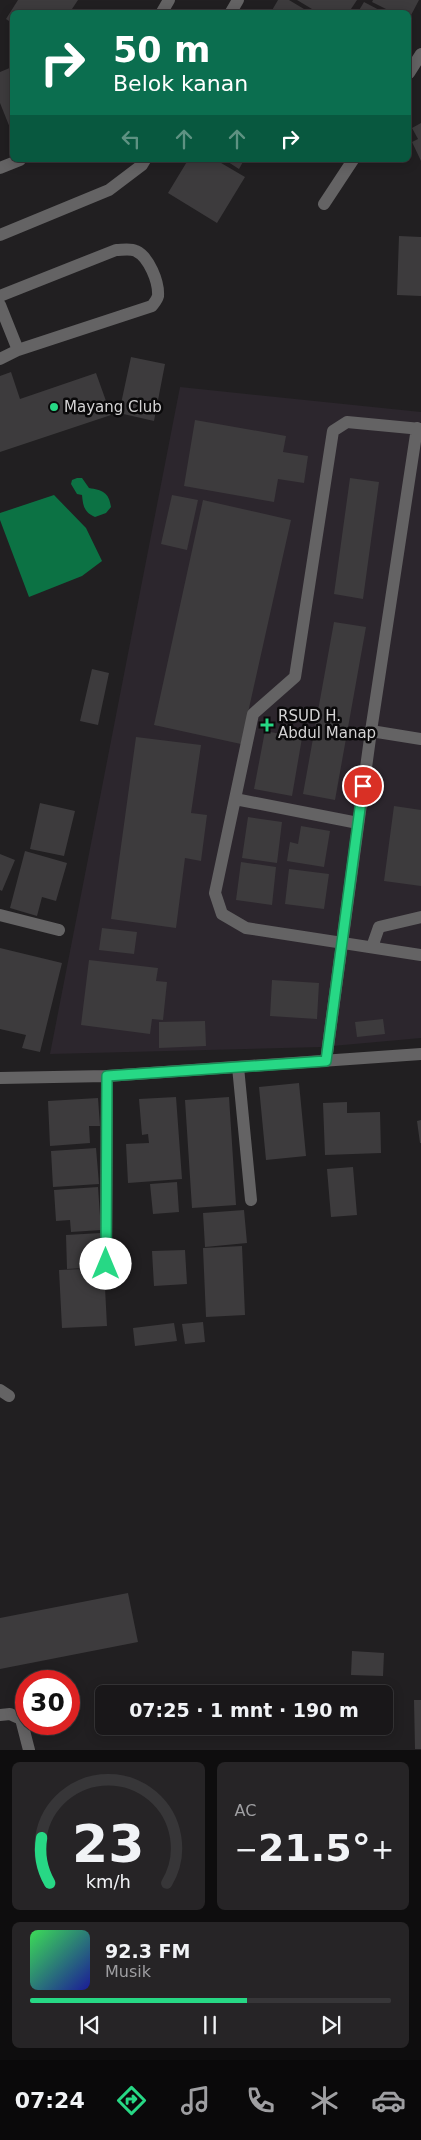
<!DOCTYPE html>
<html lang="id">
<meta charset="utf-8">
<style>
:root{--surface:#191719;--page:#262426;--text:#f1f3f6;--muted:#9f9fa2;--line:#373638;--accent:#27d885}
body{margin:0;font-family:"DejaVu Sans",sans-serif;background:var(--page);color:var(--text);height:100vh;display:flex;flex-direction:column;font-size:19px;white-space:nowrap}
*{box-sizing:border-box;margin:0}
p{font-size:16px;color:var(--muted)}
.icon{flex:none;width:28px;height:28px;fill:none;stroke:currentColor;stroke-width:2;stroke-linecap:round;stroke-linejoin:round}
.map{position:relative;height:1750px;overflow:hidden}
.panel{display:flex;flex-direction:column;gap:12px;padding:12px;background:#0e0d0e;flex:1}
.panel>*{flex:none}
.banner{position:absolute;left:10px;top:10px;width:401px;height:152px;border-radius:8px;box-shadow:0 2px 12px #0003,0 0 0 1px var(--line);background:#0b6e4f;color:#fff;overflow:hidden}
.speed{position:absolute;left:15px;top:1670px;display:flex;gap:10px;font-size:25px;font-weight:700;text-align:center}
.speed>*{display:grid;place-content:center;width:65px;height:65px;border-radius:50%;background:var(--surface);box-shadow:0 2px 12px #0003,0 0 0 1px var(--line);line-height:1}
.speed .limit{border:8px solid #d22;background:#fff;color:#111}
.pin{position:absolute;display:grid;place-items:center;width:42px;height:42px;color:#fff;margin:-21px;border:2px solid #fff;border-radius:50%;box-shadow:0 1px 5px #0007}
.me{position:absolute;width:55px;margin:-28px;rotate:0deg;stroke-linejoin:round;filter:drop-shadow(0 0 4px #0008)}
.turn{display:flex;align-items:center;gap:18px;height:105px;padding:0 20px;font-size:22px}
.turn .icon{width:65px;height:65px;stroke-width:2.5}
.turn b{display:block;font-size:35px;line-height:42px}
.lanes{display:flex;align-items:center;height:48px;padding:0 20px;background:#0003;justify-content:center;gap:25px;direction:ltr}
.lanes .off{opacity:.35}
.big{font-size:38px;font-weight:700;line-height:1.1}
.panel .tile{flex:1;display:flex;flex-direction:column;justify-content:center;gap:8px;min-width:0;padding:0 18px;border-radius:8px;background:var(--page)}
.panel .dial{align-items:center;gap:0}
.dial svg{height:130px;overflow:visible;fill:none;stroke:var(--line);stroke-width:7;stroke-linecap:round;text-anchor:middle}
.dial text{fill:var(--text);stroke:none}
.song{display:flex;align-items:center;gap:15px}
.cover{width:60px;height:60px;border-radius:8px;background:linear-gradient(135deg,hsl(130 70% 55%),hsl(240 70% 35%))}
.played{height:5px;border-radius:2px;background:linear-gradient(90deg,var(--accent) 60%,var(--line) 60%)}
.keys{display:flex;justify-content:space-around;direction:ltr}
.heat{display:flex;justify-content:space-between;align-items:center;font-size:28px;direction:ltr}
.panel .tiles{flex:1;display:grid;gap:12px;grid-template-columns:1fr 1fr}
.tile:last-child{grid-column:span 2}
.trip{position:absolute;left:95px;top:1685px;width:298px;height:50px;border-radius:8px;background:var(--surface);box-shadow:0 2px 12px #0003,0 0 0 1px var(--line);font-weight:700;line-height:50px;text-align:center}
.tabs{display:flex;height:80px;justify-content:space-around;align-items:center;background:#0a090a;color:var(--muted)}
.tabs .icon{width:35px;height:35px}
.tabs .active{color:var(--accent)}
.tabs b{font-size:22px;color:var(--text)}
.map>svg:first-child{display:block}
.built{fill:#2c262d}
.water{fill:#0c7244}
.building{fill:#3d3b3d}
.lines{fill:none;stroke-linecap:round;stroke-linejoin:round}
.minor{stroke:#646364;stroke-width:12}
.route-casing{stroke:#198c56;stroke-width:12}
.route{stroke:#27d885;stroke-width:9}
.poi-dot{fill:#27d885;stroke:#0a090a;stroke-width:2}
.labels{text-anchor:middle;dominant-baseline:central;stroke-width:5;stroke-linejoin:round;paint-order:stroke}
.poi-label{font-size:15px;fill:#d4d3d4;stroke:#0a090a;text-anchor:start}
</style>
<div class="map">
<svg width="421" height="1750" viewBox="0 0 421 1750">
<rect width="100%" height="100%" fill="#211f21"/>
<path class="built" d="M180,387L421,412V1038L321,1047L50,1054Z"/>
<path class="water" d="M77,478H82L89,488C102,490 109,492 111,507L106,513L95,517C84,512 83,506 82,495L77,494L71,484L72,480Z
M54,495L86,528L102,561L82,576L29,597L0,520V513Z"/>
<path class="building" d="M18,0H78L70,12H12V23L6,19Z
M278,0H289L309,12H271Z
M297,0H357L349,12H317Z
M373,0H419L409,19V12H392L372,2Z
M364,2L383,12H358Z
M12,67V133L0,103V72Z
M421,123V161L412,142L418,139L412,128Z
M188,160H216L245,177L217,223L168,193Z
M225,160H244L239,169Z
M399,236L421,237V296L397,295Z
M131,357L165,364L154,421L119,413Z
M11,372L20,399L96,373L111,415L0,452V376Z
M195,420L286,436L283,452L308,456L304,483L278,479L274,502L184,486Z
M350,478L379,482L363,599L334,594Z
M172,495L198,500L187,550L161,544Z
M203,500L291,520L241,744L154,725Z
M334,622L366,627L335,800L303,794Z
M92,669L109,673L98,725L80,721Z
M265,731L302,738L292,796L254,789Z
M136,737L201,745L191,813L207,815L201,861L185,858L176,928L111,919Z
M40,803L75,811L64,856L30,849Z
M394,806L421,810V886L384,881Z
M248,817L282,822L277,863L242,858Z
M301,826L330,831L324,867L287,861L290,842L298,844Z
M25,851L67,863L56,901L42,897L37,916L10,908Z
M0,854L15,860L2,891L0,890Z
M241,862L276,867L272,905L236,900Z
M289,869L329,874L324,909L285,904Z
M102,928L137,932L134,954L99,950Z
M0,948L62,963L40,1052L22,1048L26,1035L0,1029Z
M89,960L158,968L156,981L167,982L163,1020L152,1019L150,1034L81,1025Z
M272,980L319,983L317,1019L270,1016Z
M383,1019L385,1034L357,1037L355,1022Z
M205,1021L206,1046L159,1048V1022Z
M299,1083L306,1156L266,1160L259,1087Z
M176,1097L182,1179L128,1183L126,1144L149,1143L148,1134L142,1135L139,1099Z
M229,1097L236,1205L192,1208L185,1100Z
M98,1098L100,1126H89L90,1143L50,1146L48,1101Z
M347,1102V1113L380,1112L381,1153L325,1155L323,1103Z
M421,1120V1143H420L417,1121Z
M96,1148L99,1184L53,1187L51,1151Z
M353,1167L357,1215L331,1217L327,1169Z
M177,1182L179,1212L153,1214L150,1184Z
M98,1187L101,1230L71,1232L70,1220L56,1221L54,1190Z
M244,1210L247,1243L205,1247L203,1213Z
M101,1233L103,1267L67,1269L66,1235Z
M242,1246L245,1315L206,1317L203,1248Z
M185,1250L187,1284L154,1286L152,1251Z
M104,1268L107,1326L62,1328L59,1270Z
M203,1322L205,1342L185,1344L182,1324Z
M174,1323L177,1341L135,1346L133,1328Z
M128,1593L138,1642L0,1669V1618Z
M352,1651L384,1653L383,1676L351,1675Z
M414,1700H421V1749H415Z"/>
<g class="lines">
<path class="minor" d="M162,12L169,0
M231,12L238,0
M409,73L421,54
M0,168L20,160
M324,204L353,160
M0,235L109,190L142,165L145,160
M0,296L116,250C122,250 130,248 136,251C149,257 159,282 158,296C157,300 154,303 152,306L18,350L0,359
M0,305L18,350
M421,429L347,422L333,431L295,677L253,714L215,893L222,914L246,928L421,955
M371,731L421,739
M235,799L358,823
M0,915L59,930
M372,947L379,927L421,917
M326,1061L371,731L417,428
M238,1067L251,1200
M0,1078L107,1076L421,1054
M106,1264L107,1076
M0,1390L9,1396
M0,1715L10,1714L21,1719L29,1750"/>
</g>
<g class="lines">
<defs>
<path id="route" d="M106,1264L107,1076L326,1061L363,786"/>
</defs>
<use href="#route" class="route-casing"/>
<use href="#route" class="route"/>
</g>
<g class="poi-dot">
<circle cx="54" cy="407" r="5"/>
<path d="M264.5 717.5h5v5h5v5h-5v5h-5v-5h-5v-5h5z"/>
</g>
<g class="labels">
<g class="poi-label">
<text x="64" y="407">Mayang Club</text>
<text x="278" y="716">RSUD H.<tspan x="278" dy="17">Abdul Manap</tspan></text>
</g>
</g>
</svg>
<div class="speed"><div class="limit">30</div></div>
<div class="pin" style="left:363px;top:786px;background:#d93025"><svg class="icon" aria-label="arrive" viewBox="0 0 24 24"><path d="M6 21V4h12l-3 4 3 4H6"/></svg></div>
<svg class="me" style="left:106px;top:1264px" viewBox="-20 -20 40 40"><circle r="19" fill="#fff"/><path d="M0-13L10 11 0 6-10 11z" fill="#27d885"/></svg>
<div class="trip">07:25 · 1 mnt · 190 m</div>
<div class="banner">
<div class="turn"><svg class="icon" aria-label="right" viewBox="0 0 24 24"><path d="M7 20v-9h11M14 6l5 5-5 5"/></svg><div><b>50 m</b>Belok kanan</div></div>
<div class="lanes"><svg class="icon off" aria-label="left" viewBox="0 0 24 24"><path d="M17 20v-9H6M10 6l-5 5 5 5"/></svg><svg class="icon off" aria-label="ahead" viewBox="0 0 24 24"><path d="M12 20V5M6 11l6-6 6 6"/></svg><svg class="icon off" aria-label="ahead" viewBox="0 0 24 24"><path d="M12 20V5M6 11l6-6 6 6"/></svg><svg class="icon" aria-label="right" viewBox="0 0 24 24"><path d="M7 20v-9h11M14 6l5 5-5 5"/></svg></div>
</div>
</div>
<section class="panel">
<div class="tiles">
<div class="tile dial"><svg viewBox="0 0 100 80">
<path d="M14 69A42 42 0 1 1 86 69"/>
<path d="M14 69A42 42 0 0 1 9 41" stroke="#27d885"/>
<text x="50" y="56" font-size="32" font-weight="700">23</text>
<text x="50" y="72" font-size="11">km/h</text>
</svg></div>
<div class="tile"><p>AC</p>
<div class="heat"><a>−</a><b class="big">21.5°</b><a>+</a></div>
</div>
<div class="tile">
<div class="song"><i class="cover"></i><div><b>92.3 FM</b><p>Musik</p></div></div>
<div class="played"></div>
<div class="keys"><svg class="icon" aria-label="previous" viewBox="0 0 24 24"><path d="M18 5L8 12l10 7zM5 5v14"/></svg><svg class="icon" aria-label="pause" viewBox="0 0 24 24"><path d="M8 5v14M16 5v14"/></svg><svg class="icon" aria-label="next" viewBox="0 0 24 24"><path d="M6 5l10 7-10 7zM19 5v14"/></svg></div>
</div>
</div>
</section>
<nav class="tabs">
<b>07:24</b>
<svg class="icon active" aria-label="directions" viewBox="0 0 24 24"><path d="M12 3l9 9-9 9-9-9zM9 14v-3h6M13 9l2 2-2 2"/></svg>
<svg class="icon" aria-label="music" viewBox="0 0 24 24"><path d="M9 18V5l10-2v13"/><circle cx="6" cy="18" r="3"/><circle cx="16" cy="16" r="3"/></svg>
<svg class="icon" aria-label="phone" viewBox="0 0 24 24"><path d="M5 4h4l2 5-3 2q2 4 5 5l2-3 5 2v4C11 20 4 13 5 4z"/></svg>
<svg class="icon" aria-label="climate" viewBox="0 0 24 24"><path d="M12 3v18M4 7l16 10M4 17L20 7"/></svg>
<svg class="icon" aria-label="car" viewBox="0 0 24 24"><path d="M5 17H2v-5l4-1 3-4h7l3 4 3 1v5h-3M9 17h6M6 11h13"/><circle cx="7" cy="17" r="2"/><circle cx="17" cy="17" r="2"/></svg>
</nav>
